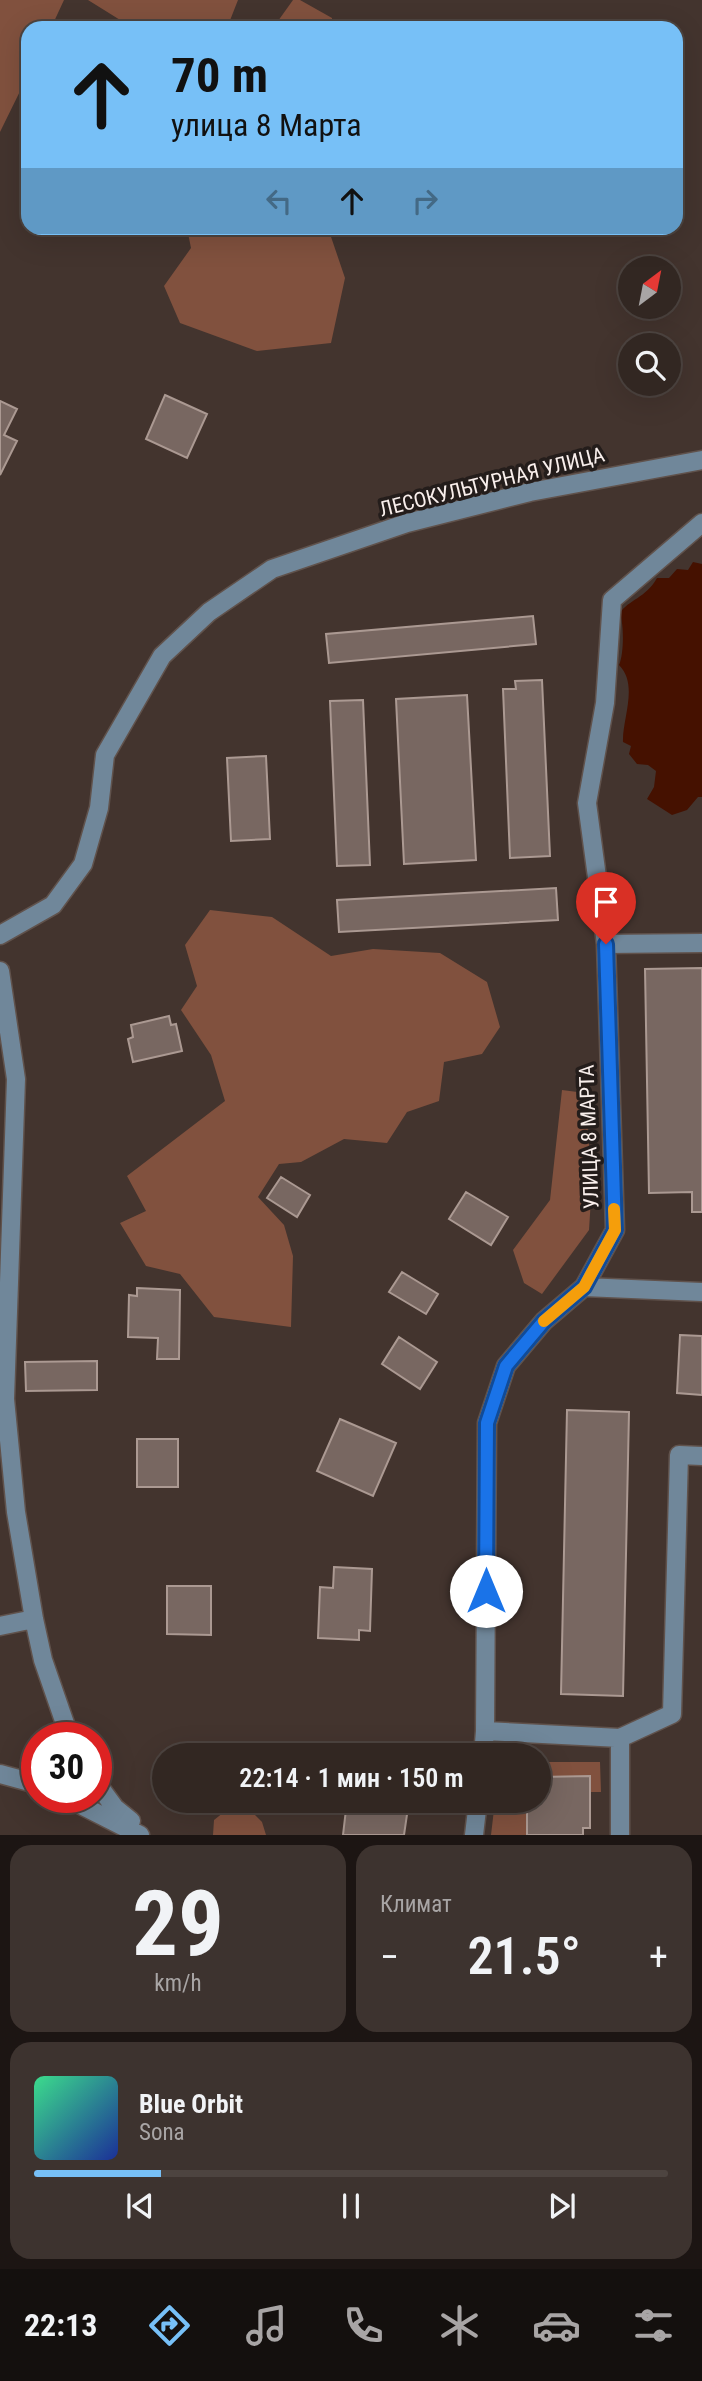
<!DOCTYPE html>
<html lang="ru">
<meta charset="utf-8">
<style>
:root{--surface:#322722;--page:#3d332f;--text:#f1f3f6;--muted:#a8a5a5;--line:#4d4440;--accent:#77c0f7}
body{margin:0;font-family:"Roboto Condensed",sans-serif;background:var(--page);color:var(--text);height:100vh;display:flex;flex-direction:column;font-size:26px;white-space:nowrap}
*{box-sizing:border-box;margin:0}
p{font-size:23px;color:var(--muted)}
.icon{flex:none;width:38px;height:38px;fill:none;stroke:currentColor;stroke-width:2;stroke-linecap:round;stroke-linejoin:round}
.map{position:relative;height:1835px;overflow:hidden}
.details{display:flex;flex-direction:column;gap:10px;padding:10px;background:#1c1513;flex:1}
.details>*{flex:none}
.top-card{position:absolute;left:21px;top:21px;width:662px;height:214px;border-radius:21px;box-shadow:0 7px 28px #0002,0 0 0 2px var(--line);background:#77c0f7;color:#111;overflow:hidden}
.needle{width:46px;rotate:32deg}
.buttons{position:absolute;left:618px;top:256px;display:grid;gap:14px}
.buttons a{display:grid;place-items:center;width:63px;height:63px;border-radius:50%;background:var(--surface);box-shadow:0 7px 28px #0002,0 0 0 2px var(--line);font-size:35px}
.speed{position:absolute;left:21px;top:1722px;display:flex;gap:14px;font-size:35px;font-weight:700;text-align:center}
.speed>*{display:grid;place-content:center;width:91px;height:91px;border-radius:50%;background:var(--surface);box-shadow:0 7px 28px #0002,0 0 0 2px var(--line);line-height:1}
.speed .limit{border:10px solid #d22;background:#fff;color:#111}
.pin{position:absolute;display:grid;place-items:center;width:60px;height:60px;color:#fff;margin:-72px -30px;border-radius:50% 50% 50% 0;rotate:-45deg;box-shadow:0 0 7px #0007}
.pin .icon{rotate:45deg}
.me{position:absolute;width:77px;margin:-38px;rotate:0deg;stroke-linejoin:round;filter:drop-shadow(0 0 5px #0008)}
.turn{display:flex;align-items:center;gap:24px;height:147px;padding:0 35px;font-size:32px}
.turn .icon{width:91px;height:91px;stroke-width:2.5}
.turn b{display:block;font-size:49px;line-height:60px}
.lanes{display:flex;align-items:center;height:66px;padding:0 35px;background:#0003;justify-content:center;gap:35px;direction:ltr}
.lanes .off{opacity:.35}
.big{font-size:52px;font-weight:600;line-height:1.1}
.details .widget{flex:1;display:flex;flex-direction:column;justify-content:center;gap:10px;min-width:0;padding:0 24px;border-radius:21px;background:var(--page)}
.details .dial{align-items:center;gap:0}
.dial b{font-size:91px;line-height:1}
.song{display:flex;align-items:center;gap:21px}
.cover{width:84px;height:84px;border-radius:10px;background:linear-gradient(135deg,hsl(150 70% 55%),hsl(230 70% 35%))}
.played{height:7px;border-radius:4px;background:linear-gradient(90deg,var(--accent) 20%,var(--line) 20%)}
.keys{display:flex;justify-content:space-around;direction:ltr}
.heat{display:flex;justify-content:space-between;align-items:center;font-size:38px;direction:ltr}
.details .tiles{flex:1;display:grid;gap:10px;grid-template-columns:1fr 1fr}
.widget:last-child{grid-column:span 2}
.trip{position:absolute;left:152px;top:1743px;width:399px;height:70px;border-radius:35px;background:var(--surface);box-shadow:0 7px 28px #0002,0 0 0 2px var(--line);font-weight:600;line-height:70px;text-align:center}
.tabs{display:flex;height:112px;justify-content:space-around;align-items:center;background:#14100e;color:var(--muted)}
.tabs .icon{width:49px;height:49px}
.tabs .current{color:var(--accent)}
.tabs b{font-size:32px;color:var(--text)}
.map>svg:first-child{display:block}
.green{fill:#81513e}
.water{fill:#451100}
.building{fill:#786761;stroke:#ab9992;stroke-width:2}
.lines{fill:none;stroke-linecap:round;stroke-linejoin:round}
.minor-casing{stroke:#60524c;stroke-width:21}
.minor{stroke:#70879a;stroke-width:18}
.route-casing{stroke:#114b97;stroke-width:18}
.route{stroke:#1a73e8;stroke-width:12}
.slow{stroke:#f59e0b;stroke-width:12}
.labels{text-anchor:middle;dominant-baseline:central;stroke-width:7;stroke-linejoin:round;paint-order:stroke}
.street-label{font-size:21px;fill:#f9efec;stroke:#241d1b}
</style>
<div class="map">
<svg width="702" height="1835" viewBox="0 0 702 1835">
<rect width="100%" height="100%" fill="#43342e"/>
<path class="green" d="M0,0H64L51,28H28V75L0,132Z
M88,0H238L227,28H133Z
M293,0H300L332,18V28H273Z
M187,228H328L345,278L331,343L257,351L180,323L164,286L191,248Z
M210,910L272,917L331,956L373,949L440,953L487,982L500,1027L482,1054L444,1062L439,1101L407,1112L387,1143L344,1139L301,1162L279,1164L258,1197L284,1225L293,1256L291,1327L214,1317L180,1274L146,1266L120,1223L146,1211L127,1176L225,1101L211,1055L181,1010L197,986L185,945Z
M562,1090L585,1093L592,1183L589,1230L542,1294L524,1283L513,1250L550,1200Z
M539,1762H600L601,1792H590V1776L539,1777Z
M238,1801H241L262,1822L266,1835H213L214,1820Z
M495,1801H527V1835H491Z"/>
<path class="water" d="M693,562L702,564V797H698L687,810L672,815L647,799L654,787L656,771L648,765L637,764L629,754L631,746L623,742C622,719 639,685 619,665C624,654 624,625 620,613C628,600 646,598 657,578H669L677,569L688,570Z"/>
<path class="building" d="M165,395L207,414L187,458L146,439Z
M0,401L17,409L4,435L17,441L0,475Z
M533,616L536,644L329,663L326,634Z
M542,680L550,856L510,858L503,689H516L515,681Z
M467,695L476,860L404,864L396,699Z
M363,700L370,865L337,866L330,701Z
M266,756L270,839L231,841L227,758Z
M556,888L558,920L339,932L337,900Z
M702,968V1212H692V1192L649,1193L645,969Z
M169,1016L171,1025L176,1024L182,1051L133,1062L128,1039L133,1037L131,1025Z
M281,1177L310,1195L297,1217L267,1198Z
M466,1192L508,1217L491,1245L449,1219Z
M402,1272L438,1294L426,1314L389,1292Z
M137,1288L180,1290L179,1359H157L158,1338L128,1337L129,1295L137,1296Z
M680,1335L702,1336V1395L677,1393Z
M399,1337L437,1362L420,1389L382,1364Z
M97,1361V1390L26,1391L25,1362Z
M567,1410L629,1412L623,1696L561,1694Z
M340,1419L396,1443L373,1496L317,1471Z
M137,1439H178V1487H137Z
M334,1567L372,1569L370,1631L359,1630V1640L318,1638L320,1587L333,1588Z
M167,1586H211V1635L167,1634Z
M590,1776V1828H583V1835H527V1801H539V1777Z
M347,1801H409L404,1835H343Z"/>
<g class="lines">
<defs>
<path id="minor" d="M0,935L53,905L83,864L99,808L105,755L162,656L209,612L272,569L407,523L530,492L702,460
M606,944L702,943
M0,971L16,1079L5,1399L16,1512L34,1619L43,1660L70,1738
M584,1287L702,1292
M0,1626L34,1619
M485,1731L620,1738V1835
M620,1738L672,1714L679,1455L702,1456
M483,1755L485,1731L487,1423L506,1366L544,1321L584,1287L615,1230L606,944L587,803L605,703L612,600L702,523
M0,1774L37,1784
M96,1782L115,1808L131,1821
M65,1797L140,1835
M474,1835L478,1801"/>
</defs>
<use href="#minor" class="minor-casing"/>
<use href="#minor" class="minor"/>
</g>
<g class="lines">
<defs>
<path id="route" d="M486,1591L487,1423L506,1366L544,1321L584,1287L615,1230L606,944"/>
</defs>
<use href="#route" class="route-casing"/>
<use href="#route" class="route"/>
<path class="slow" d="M544,1321L584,1287L615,1230L614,1209"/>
</g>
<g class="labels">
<g class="street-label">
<text transform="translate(492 482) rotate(-14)">ЛЕСОКУЛЬТУРНАЯ УЛИЦА</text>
<text transform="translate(589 1137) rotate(-92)">УЛИЦА 8 МАРТА</text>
</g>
</g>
</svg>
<div class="buttons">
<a><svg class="needle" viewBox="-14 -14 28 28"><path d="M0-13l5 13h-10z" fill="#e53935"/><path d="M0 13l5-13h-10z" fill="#a8a5a5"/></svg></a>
<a><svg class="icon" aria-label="search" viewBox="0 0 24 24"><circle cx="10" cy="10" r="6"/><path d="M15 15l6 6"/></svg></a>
</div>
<div class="speed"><div class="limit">30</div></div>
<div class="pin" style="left:606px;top:944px;background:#d93025"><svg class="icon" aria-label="arrive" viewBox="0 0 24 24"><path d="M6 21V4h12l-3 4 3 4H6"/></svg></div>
<svg class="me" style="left:486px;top:1591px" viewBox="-20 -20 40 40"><circle r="19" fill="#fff"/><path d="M0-13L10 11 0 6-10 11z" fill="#1a73e8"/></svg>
<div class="trip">22:14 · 1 мин · 150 m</div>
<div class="top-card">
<div class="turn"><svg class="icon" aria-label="ahead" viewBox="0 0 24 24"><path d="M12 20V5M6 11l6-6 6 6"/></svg><div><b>70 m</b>улица 8 Марта</div></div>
<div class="lanes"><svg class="icon off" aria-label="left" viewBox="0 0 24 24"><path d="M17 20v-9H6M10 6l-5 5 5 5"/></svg><svg class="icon" aria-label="ahead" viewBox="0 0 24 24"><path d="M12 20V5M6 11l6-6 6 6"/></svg><svg class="icon off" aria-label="right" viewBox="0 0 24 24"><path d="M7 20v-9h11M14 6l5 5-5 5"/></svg></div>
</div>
</div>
<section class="details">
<div class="tiles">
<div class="widget dial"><b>29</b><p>km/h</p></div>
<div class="widget"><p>Климат</p>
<div class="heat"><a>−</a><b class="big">21.5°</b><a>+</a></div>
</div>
<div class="widget">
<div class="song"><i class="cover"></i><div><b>Blue Orbit</b><p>Sona</p></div></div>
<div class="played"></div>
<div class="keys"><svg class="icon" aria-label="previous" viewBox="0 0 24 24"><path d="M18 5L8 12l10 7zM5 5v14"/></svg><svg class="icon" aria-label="pause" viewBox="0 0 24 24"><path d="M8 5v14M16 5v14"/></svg><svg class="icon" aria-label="next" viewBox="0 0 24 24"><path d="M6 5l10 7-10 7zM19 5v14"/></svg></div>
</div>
</div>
</section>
<nav class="tabs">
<b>22:13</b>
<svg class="icon current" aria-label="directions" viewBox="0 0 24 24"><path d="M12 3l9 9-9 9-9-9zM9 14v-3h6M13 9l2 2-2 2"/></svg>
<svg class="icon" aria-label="music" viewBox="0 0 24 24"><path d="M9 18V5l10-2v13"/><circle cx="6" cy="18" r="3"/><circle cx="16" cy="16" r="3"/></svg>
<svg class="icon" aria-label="phone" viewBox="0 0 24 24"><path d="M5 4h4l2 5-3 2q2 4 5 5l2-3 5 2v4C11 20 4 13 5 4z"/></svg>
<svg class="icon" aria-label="climate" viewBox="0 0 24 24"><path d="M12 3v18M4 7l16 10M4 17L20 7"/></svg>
<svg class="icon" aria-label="car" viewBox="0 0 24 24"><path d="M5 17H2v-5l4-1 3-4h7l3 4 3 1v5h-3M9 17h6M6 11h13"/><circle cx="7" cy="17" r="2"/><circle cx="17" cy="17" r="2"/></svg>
<svg class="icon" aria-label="filters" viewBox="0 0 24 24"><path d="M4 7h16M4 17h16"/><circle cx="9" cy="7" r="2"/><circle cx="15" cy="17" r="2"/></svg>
</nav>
